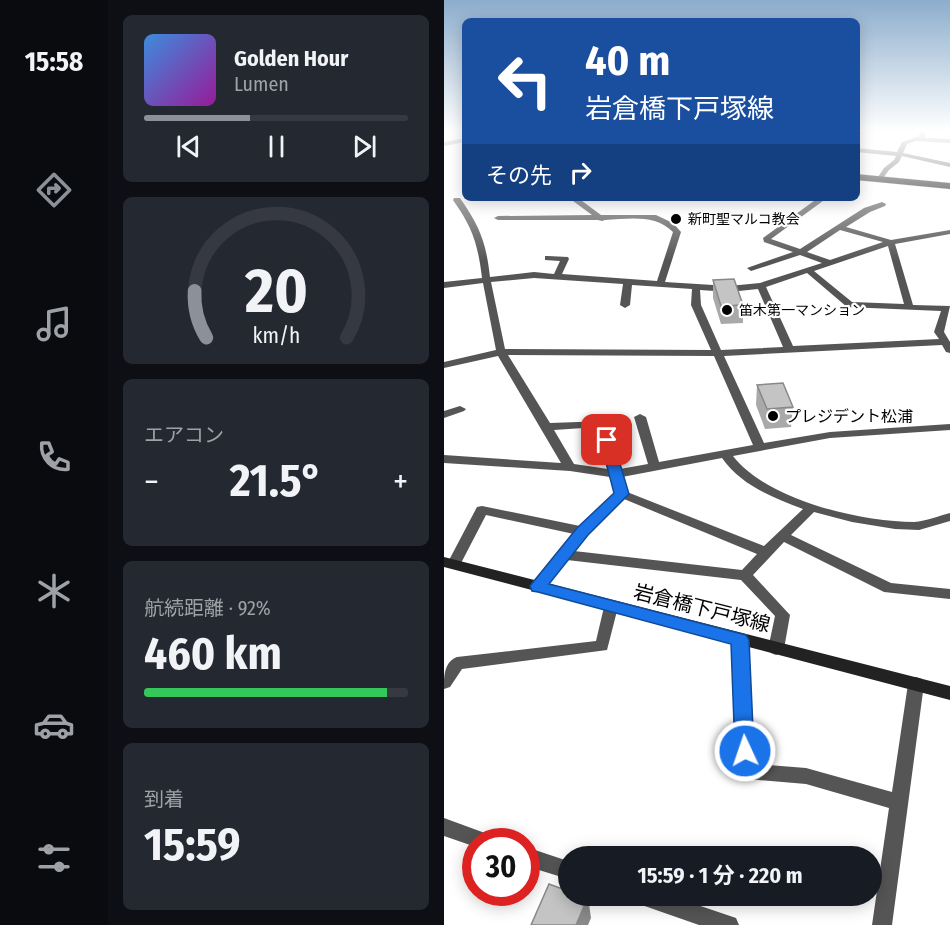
<!DOCTYPE html>
<html lang="ja">
<meta charset="utf-8">
<style>
:root{--surface:#171b24;--page:#242831;--text:#f1f3f6;--muted:#9ea1a6;--line:#363941;--accent:#8c9099}
body{margin:0;font-family:"Fira Sans Condensed","Noto Sans JP",sans-serif;background:var(--page);color:var(--text);height:100vh;display:flex;flex-direction:column;font-size:22px;white-space:nowrap}
*{box-sizing:border-box;margin:0}
p{font-size:20px;color:var(--muted)}
.icon{flex:none;width:33px;height:33px;fill:none;stroke:currentColor;stroke-width:2;stroke-linecap:round;stroke-linejoin:round}
.map{position:relative;flex:1;overflow:hidden}
.side{display:flex;flex-direction:column;gap:15px;padding:15px;background:#0d0f14;width:336px}
.side>*{flex:none}
.banner{position:absolute;left:18px;top:18px;width:398px;height:183px;border-radius:9px;box-shadow:0 3px 15px #0003;background:#1a4fa0;color:#fff;overflow:hidden}
.speed{position:absolute;left:18px;top:828px;display:flex;gap:12px;font-size:30px;font-weight:700;text-align:center}
.speed>*{display:grid;place-content:center;width:78px;height:78px;border-radius:50%;background:var(--surface);box-shadow:0 3px 15px #0003;line-height:1}
.speed .limit{border:9px solid #d22;background:#fff;color:#111}
.pin{position:absolute;display:grid;place-items:center;width:51px;height:51px;color:#fff;margin:-26px;border-radius:12px;box-shadow:0 3px 9px #0006}
.me{position:absolute;width:66px;margin:-33px;rotate:357deg;stroke-linejoin:round;filter:drop-shadow(0 0 4px #0008)}
.turn{display:flex;align-items:center;gap:21px;height:126px;padding:0 24px;font-size:27px}
.turn .icon{width:78px;height:78px;stroke-width:2.5}
.turn b{display:block;font-size:42px;line-height:51px}
.then{display:flex;align-items:center;height:57px;padding:0 24px;background:#0003;gap:12px;font-size:22px}
.big{font-size:45px;font-weight:700;line-height:1.1}
.side .card{flex:1;display:flex;flex-direction:column;justify-content:center;gap:9px;min-width:0;padding:0 21px;border-radius:9px;background:var(--page)}
.side .dial{align-items:center;gap:0}
.dial svg{height:156px;overflow:visible;fill:none;stroke:var(--line);stroke-width:7;stroke-linecap:round;text-anchor:middle}
.dial text{fill:var(--text);stroke:none}
.song{display:flex;align-items:center;gap:18px}
.cover{width:72px;height:72px;border-radius:9px;background:linear-gradient(135deg,hsl(210 70% 55%),hsl(300 70% 35%))}
.played{height:6px;border-radius:3px;background:linear-gradient(90deg,var(--accent) 40%,var(--line) 40%)}
.keys{display:flex;justify-content:space-around;direction:ltr}
.heat{display:flex;justify-content:space-between;align-items:center;font-size:33px;direction:ltr}
.charge{height:9px;border-radius:4px;background:linear-gradient(90deg,#34c759 92%,var(--line) 0)}
.trip{position:absolute;left:114px;top:846px;width:324px;height:60px;border-radius:30px;background:var(--surface);box-shadow:0 3px 15px #0003;font-weight:700;line-height:60px;text-align:center}
main{display:flex;flex:1;min-height:0}
.tab-bar{display:flex;flex-direction:column;width:108px;justify-content:space-around;align-items:center;background:#090b0e;color:var(--muted)}
.tab-bar .icon{width:42px;height:42px}
.tab-bar .active{color:var(--accent)}
.tab-bar b{font-size:27px;color:var(--text)}
.map>svg:first-child{display:block}
.lines{fill:none;stroke-linecap:round;stroke-linejoin:round}
.primary-casing{stroke:#dbdbdb;stroke-width:1}
.street{fill:#555;fill-rule:evenodd}
.secondary{fill:#222;fill-rule:evenodd}
.primary{fill:#000;fill-rule:evenodd}
.wall{fill:#a9a9a9}
.shaded-wall{fill:#898989}
.building{fill:#c4c4c4;stroke:#898989;stroke-width:1.5}
.route{fill:#1a73e8;stroke:#114b97;stroke-width:1.5}
.poi-dot{fill:#000;stroke:#fff;stroke-width:2}
.labels{text-anchor:middle;dominant-baseline:central;stroke-width:4.5;stroke-linejoin:round;paint-order:stroke}
.far-poi-label{font-size:14px;fill:#000;stroke:#fff;text-anchor:start}
.poi-label{font-size:16px;fill:#000;stroke:#fff;text-anchor:start}
.near-street-label{font-size:20px;fill:#000;stroke:#fff}
</style>
<main>
<nav class="tab-bar">
<b>15:58</b>
<svg class="icon active" aria-label="directions" viewBox="0 0 24 24"><path d="M12 3l9 9-9 9-9-9zM9 14v-3h6M13 9l2 2-2 2"/></svg>
<svg class="icon" aria-label="music" viewBox="0 0 24 24"><path d="M9 18V5l10-2v13"/><circle cx="6" cy="18" r="3"/><circle cx="16" cy="16" r="3"/></svg>
<svg class="icon" aria-label="phone" viewBox="0 0 24 24"><path d="M5 4h4l2 5-3 2q2 4 5 5l2-3 5 2v4C11 20 4 13 5 4z"/></svg>
<svg class="icon" aria-label="climate" viewBox="0 0 24 24"><path d="M12 3v18M4 7l16 10M4 17L20 7"/></svg>
<svg class="icon" aria-label="car" viewBox="0 0 24 24"><path d="M5 17H2v-5l4-1 3-4h7l3 4 3 1v5h-3M9 17h6M6 11h13"/><circle cx="7" cy="17" r="2"/><circle cx="17" cy="17" r="2"/></svg>
<svg class="icon" aria-label="filters" viewBox="0 0 24 24"><path d="M4 7h16M4 17h16"/><circle cx="9" cy="7" r="2"/><circle cx="15" cy="17" r="2"/></svg>
</nav>
<section class="side">
<div class="card">
<div class="song"><i class="cover"></i><div><b>Golden Hour</b><p>Lumen</p></div></div>
<div class="played"></div>
<div class="keys"><svg class="icon" aria-label="previous" viewBox="0 0 24 24"><path d="M18 5L8 12l10 7zM5 5v14"/></svg><svg class="icon" aria-label="pause" viewBox="0 0 24 24"><path d="M8 5v14M16 5v14"/></svg><svg class="icon" aria-label="next" viewBox="0 0 24 24"><path d="M6 5l10 7-10 7zM19 5v14"/></svg></div>
</div>
<div class="card dial"><svg viewBox="0 0 100 80">
<path d="M14 69A42 42 0 1 1 86 69"/>
<path d="M14 69A42 42 0 0 1 8 45" stroke="#8c9099"/>
<text x="50" y="56" font-size="32" font-weight="700">20</text>
<text x="50" y="72" font-size="11">km/h</text>
</svg></div>
<div class="card"><p>エアコン</p>
<div class="heat"><a>−</a><b class="big">21.5°</b><a>+</a></div>
</div>
<div class="card"><p>航続距離 · 92%</p><b class="big">460 km</b><div class="charge"></div></div>
<div class="card"><p>到着</p><b class="big">15:59</b></div>
</section>
<div class="map">
<svg width="506" height="925" viewBox="0 0 506 925">
<rect width="100%" height="100%" fill="#fff"/>
<g class="lines">
<defs>
<path id="primary" d="M412,174L506,183V189L412,180Z"/>
</defs>
<use href="#primary" class="primary-casing"/>
<path class="street" d="M427,131L417,134L414,132V131Z
M476,131H482L481,138L506,139V143L472,141L463,144L459,153L506,163V167L458,156L455,162L445,170L437,181L435,182L432,180L440,168L450,160L452,156L412,152V148L453,152L458,142L475,136Z
M21,138V142L0,146V142Z
M10,198H16C36,227 42,242 46,277L90,272L110,274L116,261L101,260V256H104L124,257L125,259L118,274L213,281L229,232C211,214 185,219 161,220L158,221L154,220H54L50,218L54,216L148,215L125,198H134L157,215H212L229,223L237,232L221,282L285,286L316,283L378,263L356,255L307,271L303,268L349,252L320,242L319,238L374,198H383L327,239L356,249L420,208L438,202L442,204L441,206L426,212L402,227L447,240L506,230V234L451,244L469,305L506,306L500,332L506,342V353L502,352L498,345L280,356L320,443L386,432L506,424V430L386,438L289,456C323,500 417,522 470,522C483,521 494,516 506,513V521L475,530L451,529L408,522L370,512L347,535L447,583L506,589V599L440,592L340,542L309,575L346,615L340,649L337,653L332,655L327,653L324,649L331,616L297,580L123,560L99,590L94,591L89,590L87,586L89,582L130,534L42,515L15,567H5L3,564L33,507L38,506L136,526L171,493L166,477L126,471L0,463V455L117,463L54,356L0,368V362L52,350L39,283L0,288V282L38,278C34,245 29,228 9,200ZM396,230L439,242L386,260L363,252ZM444,246L460,304L408,302L370,271ZM363,273L403,307L497,311L490,332L495,339L349,346L322,287ZM90,278L179,284L176,305L181,308L186,305L188,285L248,289L247,305L267,350L61,349L47,282ZM314,289L339,347L277,350L257,305L256,290L285,292ZM64,355L270,356L309,445L215,462L202,417L196,414L190,417L204,464L176,469L163,421L106,423ZM154,427L164,469L130,464L110,430ZM278,458C298,486 328,497 359,509L320,546L183,492L178,477ZM180,499L313,554L298,570L130,551L144,534Z
M16,406L22,409L20,411L0,418V411Z
M167,602L172,603L174,607L163,650L18,669L6,687L0,689C0,676 0,662 13,657L152,641L160,607L162,603Z
M296,634L301,636L304,640L310,764L362,768L448,792L464,684L466,679L472,677L478,679L480,684L448,925H428L445,808L362,784L302,779L296,777L293,771L288,640L291,636Z
M0,818L49,836L51,842H32V847L0,836Z
M82,847L124,861V879L82,866Z
M189,896H227L292,918L295,925H255L192,903Z"/>
<path class="secondary" d="M0,557L506,686V700L0,567Z"/>
<use href="#primary" class="primary"/>
</g>
<path class="wall" d="M269,280L299,305V323L277,324L269,298Z
M313,385L349,407L347,427L321,429L312,405Z"/>
<path class="shaded-wall" d="M144,897L147,918L144,925H132Z"/>
<path class="building" d="M290,279L299,305L277,306L269,280Z
M339,383L349,407L323,409L313,385Z
M105,884L124,891V896H138L144,897L132,925H87Z"/>
<linearGradient id="sky" x2="0" y2="1"><stop stop-color="#8cadcc"/><stop offset="0.5" stop-color="#fff"/><stop offset="1" stop-color="#fff" stop-opacity="0"/></linearGradient>
<rect width="506" height="261" fill="url(#sky)"/>
<path class="route" d="M163,436L169,440L185,494L144,535L105,584L302,635L305,640L310,751L308,757L301,759L294,757L291,751L287,644L94,592L88,591L86,586L133,528L170,493L156,440Z"/>
<g class="poi-dot">
<circle cx="232" cy="219" r="6"/>
<circle cx="283" cy="310" r="6"/>
<circle cx="329" cy="416" r="6"/>
</g>
<g class="labels">
<g class="far-poi-label">
<text x="244" y="219">新町聖マルコ教会</text>
<text x="295" y="310">笛木第一マンション</text>
</g>
<g class="poi-label">
<text x="341" y="416">プレジデント松浦</text>
</g>
<g class="near-street-label">
<text transform="translate(258 608) rotate(14)">岩倉橋下戸塚線</text>
</g>
</g>
</svg>
<div class="speed"><div class="limit">30</div></div>
<div class="pin" style="left:163px;top:440px;background:#d93025"><svg class="icon" aria-label="arrive" viewBox="0 0 24 24"><path d="M6 21V4h12l-3 4 3 4H6"/></svg></div>
<svg class="me" style="left:301px;top:751px" viewBox="-20 -20 40 40"><circle r="17" fill="#1a73e8" stroke="#fff" stroke-width="3"/><path d="M0-11L8 9 0 5-8 9z" fill="#fff"/></svg>
<div class="trip">15:59 · 1 分 · 220 m</div>
<div class="banner">
<div class="turn"><svg class="icon" aria-label="left" viewBox="0 0 24 24"><path d="M17 20v-9H6M10 6l-5 5 5 5"/></svg><div><b>40 m</b>岩倉橋下戸塚線</div></div>
<div class="then">その先<svg class="icon" aria-label="right" viewBox="0 0 24 24"><path d="M7 20v-9h11M14 6l5 5-5 5"/></svg></div>
</div>
</div>
</main>
